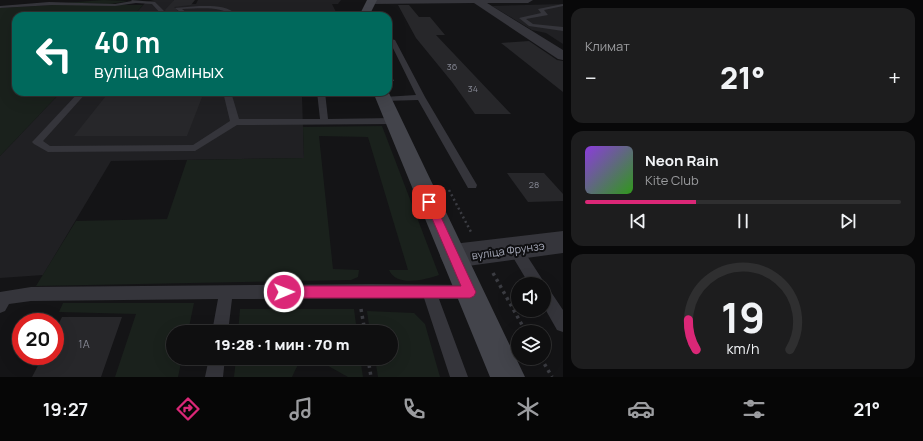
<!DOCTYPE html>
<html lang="ru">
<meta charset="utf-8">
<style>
:root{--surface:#0f0f10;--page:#1d1d1e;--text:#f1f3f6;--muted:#9b9c9f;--line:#2f2f30;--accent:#db2777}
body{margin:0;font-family:Manrope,sans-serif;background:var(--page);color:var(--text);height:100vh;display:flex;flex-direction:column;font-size:15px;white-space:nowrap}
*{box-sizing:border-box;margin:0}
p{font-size:13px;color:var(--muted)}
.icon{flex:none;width:22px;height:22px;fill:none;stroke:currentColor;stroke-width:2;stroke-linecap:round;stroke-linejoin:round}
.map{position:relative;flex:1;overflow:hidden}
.sheet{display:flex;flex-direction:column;gap:8px;padding:8px;background:#080809;width:360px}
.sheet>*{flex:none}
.banner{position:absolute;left:12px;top:12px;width:380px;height:84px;border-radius:12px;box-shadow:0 4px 16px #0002,0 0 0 1px var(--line);background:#00695c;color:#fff;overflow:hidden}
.controls{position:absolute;left:511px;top:277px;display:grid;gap:8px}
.controls a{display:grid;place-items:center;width:40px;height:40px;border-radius:50%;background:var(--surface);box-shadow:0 4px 16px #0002,0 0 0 1px var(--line);font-size:20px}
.speed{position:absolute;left:12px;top:313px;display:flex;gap:8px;font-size:20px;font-weight:700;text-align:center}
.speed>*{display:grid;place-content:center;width:52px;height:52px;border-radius:50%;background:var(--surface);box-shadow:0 4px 16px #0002,0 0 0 1px var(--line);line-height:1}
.speed .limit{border:6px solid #d22;background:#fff;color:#111}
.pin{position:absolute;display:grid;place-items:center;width:34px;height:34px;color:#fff;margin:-17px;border-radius:8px;box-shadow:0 2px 6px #0006}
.me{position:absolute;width:44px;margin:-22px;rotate:89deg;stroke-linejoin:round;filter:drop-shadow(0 0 3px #0008)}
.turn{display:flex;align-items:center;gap:14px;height:84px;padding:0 16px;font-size:18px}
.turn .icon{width:52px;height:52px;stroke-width:2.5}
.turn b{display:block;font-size:28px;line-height:34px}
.big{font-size:30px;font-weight:800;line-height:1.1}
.sheet .tile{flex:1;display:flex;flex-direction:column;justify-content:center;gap:6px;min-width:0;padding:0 14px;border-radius:12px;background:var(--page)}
.sheet .dial{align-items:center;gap:0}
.dial svg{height:104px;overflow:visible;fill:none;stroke:var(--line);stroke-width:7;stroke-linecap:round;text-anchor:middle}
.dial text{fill:var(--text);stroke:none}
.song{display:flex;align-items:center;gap:12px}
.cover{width:48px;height:48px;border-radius:6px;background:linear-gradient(135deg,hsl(270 70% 55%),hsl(110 70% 35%))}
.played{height:4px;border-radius:2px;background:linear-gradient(90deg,var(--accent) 35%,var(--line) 35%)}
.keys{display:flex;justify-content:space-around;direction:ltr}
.heat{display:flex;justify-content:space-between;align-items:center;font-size:22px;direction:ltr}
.trip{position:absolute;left:166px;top:325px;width:232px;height:40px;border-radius:20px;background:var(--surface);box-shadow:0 4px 16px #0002,0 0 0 1px var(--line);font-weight:800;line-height:40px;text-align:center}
.tabs{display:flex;height:64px;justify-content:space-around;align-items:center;background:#060606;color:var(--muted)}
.tabs .icon{width:28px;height:28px}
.tabs .selected{color:var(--accent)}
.tabs b{font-size:18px;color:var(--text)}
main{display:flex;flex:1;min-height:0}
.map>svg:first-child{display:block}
.built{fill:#202023}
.green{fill:#1a211c}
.building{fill:#27272a}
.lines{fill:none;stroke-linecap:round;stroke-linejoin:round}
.path-far2{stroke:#3b3c42;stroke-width:1.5;stroke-dasharray:1 2;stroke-linecap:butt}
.path-far1{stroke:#3b3c42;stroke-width:2.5;stroke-dasharray:2 3;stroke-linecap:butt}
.path{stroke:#3b3c42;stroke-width:3.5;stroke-dasharray:3 4;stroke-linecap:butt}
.lane{fill:#35353b;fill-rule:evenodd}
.street{fill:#35353b;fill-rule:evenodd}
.secondary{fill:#43444b;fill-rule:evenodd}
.route{fill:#db2777;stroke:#8e194d}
.labels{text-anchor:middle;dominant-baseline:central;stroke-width:4;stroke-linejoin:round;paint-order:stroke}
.number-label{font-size:9px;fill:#858793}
.street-label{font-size:11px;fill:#a5a8b7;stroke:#0f0f11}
.near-number-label{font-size:11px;fill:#858793}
</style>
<main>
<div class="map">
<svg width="563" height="377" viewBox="0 0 563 377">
<rect width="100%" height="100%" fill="#141416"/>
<path class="built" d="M154,0H174L172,3L196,4L198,0H341L338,4H332L338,16H133L146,2Z
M563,4V44L546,33L532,30L492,6Z
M61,92H297V96L302,97L304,158L111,161L43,275L0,278V156Z"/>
<path class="green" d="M103,0L128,1L111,4L65,3Z
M53,5H143L133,16H16V92H61L0,156V8Z
M382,126L439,275C425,280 396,287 389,270H408L368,137L319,136L333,269L359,270L358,277L351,280L36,286L76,221L167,219L187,160L304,158L303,127Z
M63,303H194L188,332H173V358H182L178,377H115L136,314L59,312Z
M240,309H354L357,332H238Z
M367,311L414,313L425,324L440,377H378L375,358H391V332H370Z
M236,358H301L292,377H234Z
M314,358H360L363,377H348Z"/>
<path class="building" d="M174,0H195L191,5L174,7L183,16H160L167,14L165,10Z
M398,5H409L419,17H430L445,35H436L511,114H475L452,82L416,38Z
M529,41L557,60L563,61V92L501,43Z
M109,92H204L187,136H74Z
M507,173H544L563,194V201L528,202Z
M62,317H122L101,377H32L43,356H55V331Z"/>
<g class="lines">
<path class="path-far2" d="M388,69L394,82"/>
<path class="path-far1" d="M449,190L471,232"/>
<path class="path" d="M493,273L526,332
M361,309L365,332
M368,358L371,377
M541,358L552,377"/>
<path class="lane" d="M131,0L155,2L166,13L161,14L152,4L136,3L115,6L53,5L0,8V6L49,2L115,4L132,1Z
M563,4V6L544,10L548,15L526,19L533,24L563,27V31L529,26L519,18L541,13L538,9Z
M199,6C213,6 228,5 238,16H232C221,5 196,9 182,9L191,16H185L175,8Z
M384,12L386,13L387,16H381Z
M388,38L395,40L425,97L477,185L476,188H468L418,100L384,101L380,99L384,97L416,95L390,42H388Z
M79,92H87L43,141L50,146L193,145L230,121L223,92H231L239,119H320L317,92H325L328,119L394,118L398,121L394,124L237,125L195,151L48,152L34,144L32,142L34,140Z
M515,243L520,245L542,279L544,284H529L508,249L510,245Z
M372,284L469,285L474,287L476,292L474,297L469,299H439L468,377H450L424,298L232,299L228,332H212L218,299L31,301L9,304L5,311L0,313V292L31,287Z
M544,287L549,289L563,310V332L557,330L544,307Z
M209,358H225L223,377H205Z"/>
<path class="street" d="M367,0H533L528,3H487L563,50V60L558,59L474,3L371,4L368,3Z
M563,231V253L453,268L444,264L440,256L444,248L453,244Z"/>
<path class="secondary" d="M367,0H377L369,16H359Z
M388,91L525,377H490L373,92Z"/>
</g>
<path class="route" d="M429,199L434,202L474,288L476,292L474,296L470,298H284L280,296L278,292L280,288L284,286H461L425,202Z"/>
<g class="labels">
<g class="number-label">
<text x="452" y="66">36</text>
<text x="473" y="88">34</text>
<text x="534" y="184">28</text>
</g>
<g class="street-label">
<text transform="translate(508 250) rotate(-8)">вуліца Фрунзэ</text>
</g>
<g class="near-number-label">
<text x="84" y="343">1А</text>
</g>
</g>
</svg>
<div class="controls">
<a><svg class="icon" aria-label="sound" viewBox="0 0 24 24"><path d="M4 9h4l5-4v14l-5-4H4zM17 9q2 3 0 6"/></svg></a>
<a><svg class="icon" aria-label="layers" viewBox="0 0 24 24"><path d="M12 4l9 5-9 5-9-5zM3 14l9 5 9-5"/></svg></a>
</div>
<div class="speed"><div class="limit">20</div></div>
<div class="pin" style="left:429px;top:202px;background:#d93025"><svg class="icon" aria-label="arrive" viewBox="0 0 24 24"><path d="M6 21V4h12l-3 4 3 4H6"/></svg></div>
<svg class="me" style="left:284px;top:292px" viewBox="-20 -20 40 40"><circle r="17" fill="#db2777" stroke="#fff" stroke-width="3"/><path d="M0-11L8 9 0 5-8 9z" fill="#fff"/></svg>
<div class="trip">19:28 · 1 мин · 70 m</div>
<div class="banner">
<div class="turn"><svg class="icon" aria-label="left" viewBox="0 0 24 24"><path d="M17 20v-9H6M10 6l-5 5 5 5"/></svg><div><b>40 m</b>вуліца Фаміных</div></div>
</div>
</div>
<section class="sheet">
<div class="tile"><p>Климат</p>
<div class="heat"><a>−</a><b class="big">21°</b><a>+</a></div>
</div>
<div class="tile">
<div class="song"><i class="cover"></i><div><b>Neon Rain</b><p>Kite Club</p></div></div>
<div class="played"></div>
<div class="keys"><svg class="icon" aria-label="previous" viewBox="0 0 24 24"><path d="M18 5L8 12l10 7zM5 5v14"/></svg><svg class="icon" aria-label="pause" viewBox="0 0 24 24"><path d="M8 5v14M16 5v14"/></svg><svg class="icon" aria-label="next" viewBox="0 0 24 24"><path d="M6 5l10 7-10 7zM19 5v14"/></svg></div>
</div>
<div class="tile dial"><svg viewBox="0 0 100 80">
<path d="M14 69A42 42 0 1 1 86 69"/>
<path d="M14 69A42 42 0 0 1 8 46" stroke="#db2777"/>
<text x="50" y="56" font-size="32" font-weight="700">19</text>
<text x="50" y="72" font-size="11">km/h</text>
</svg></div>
</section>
</main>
<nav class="tabs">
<b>19:27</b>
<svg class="icon selected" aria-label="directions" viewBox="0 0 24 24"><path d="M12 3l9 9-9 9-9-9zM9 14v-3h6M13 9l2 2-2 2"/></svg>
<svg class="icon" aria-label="music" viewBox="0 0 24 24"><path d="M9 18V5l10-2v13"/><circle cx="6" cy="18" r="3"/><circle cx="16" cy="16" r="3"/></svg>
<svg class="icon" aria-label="phone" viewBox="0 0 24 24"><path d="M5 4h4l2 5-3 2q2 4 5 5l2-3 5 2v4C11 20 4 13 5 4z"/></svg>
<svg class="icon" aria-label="climate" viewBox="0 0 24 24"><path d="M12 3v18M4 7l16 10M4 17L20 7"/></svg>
<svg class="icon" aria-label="car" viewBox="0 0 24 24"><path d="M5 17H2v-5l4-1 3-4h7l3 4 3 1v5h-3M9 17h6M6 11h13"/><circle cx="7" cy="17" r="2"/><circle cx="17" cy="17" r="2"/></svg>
<svg class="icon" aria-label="filters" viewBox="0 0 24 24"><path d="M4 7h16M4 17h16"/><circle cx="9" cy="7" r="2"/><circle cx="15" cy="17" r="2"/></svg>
<b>21°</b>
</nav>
